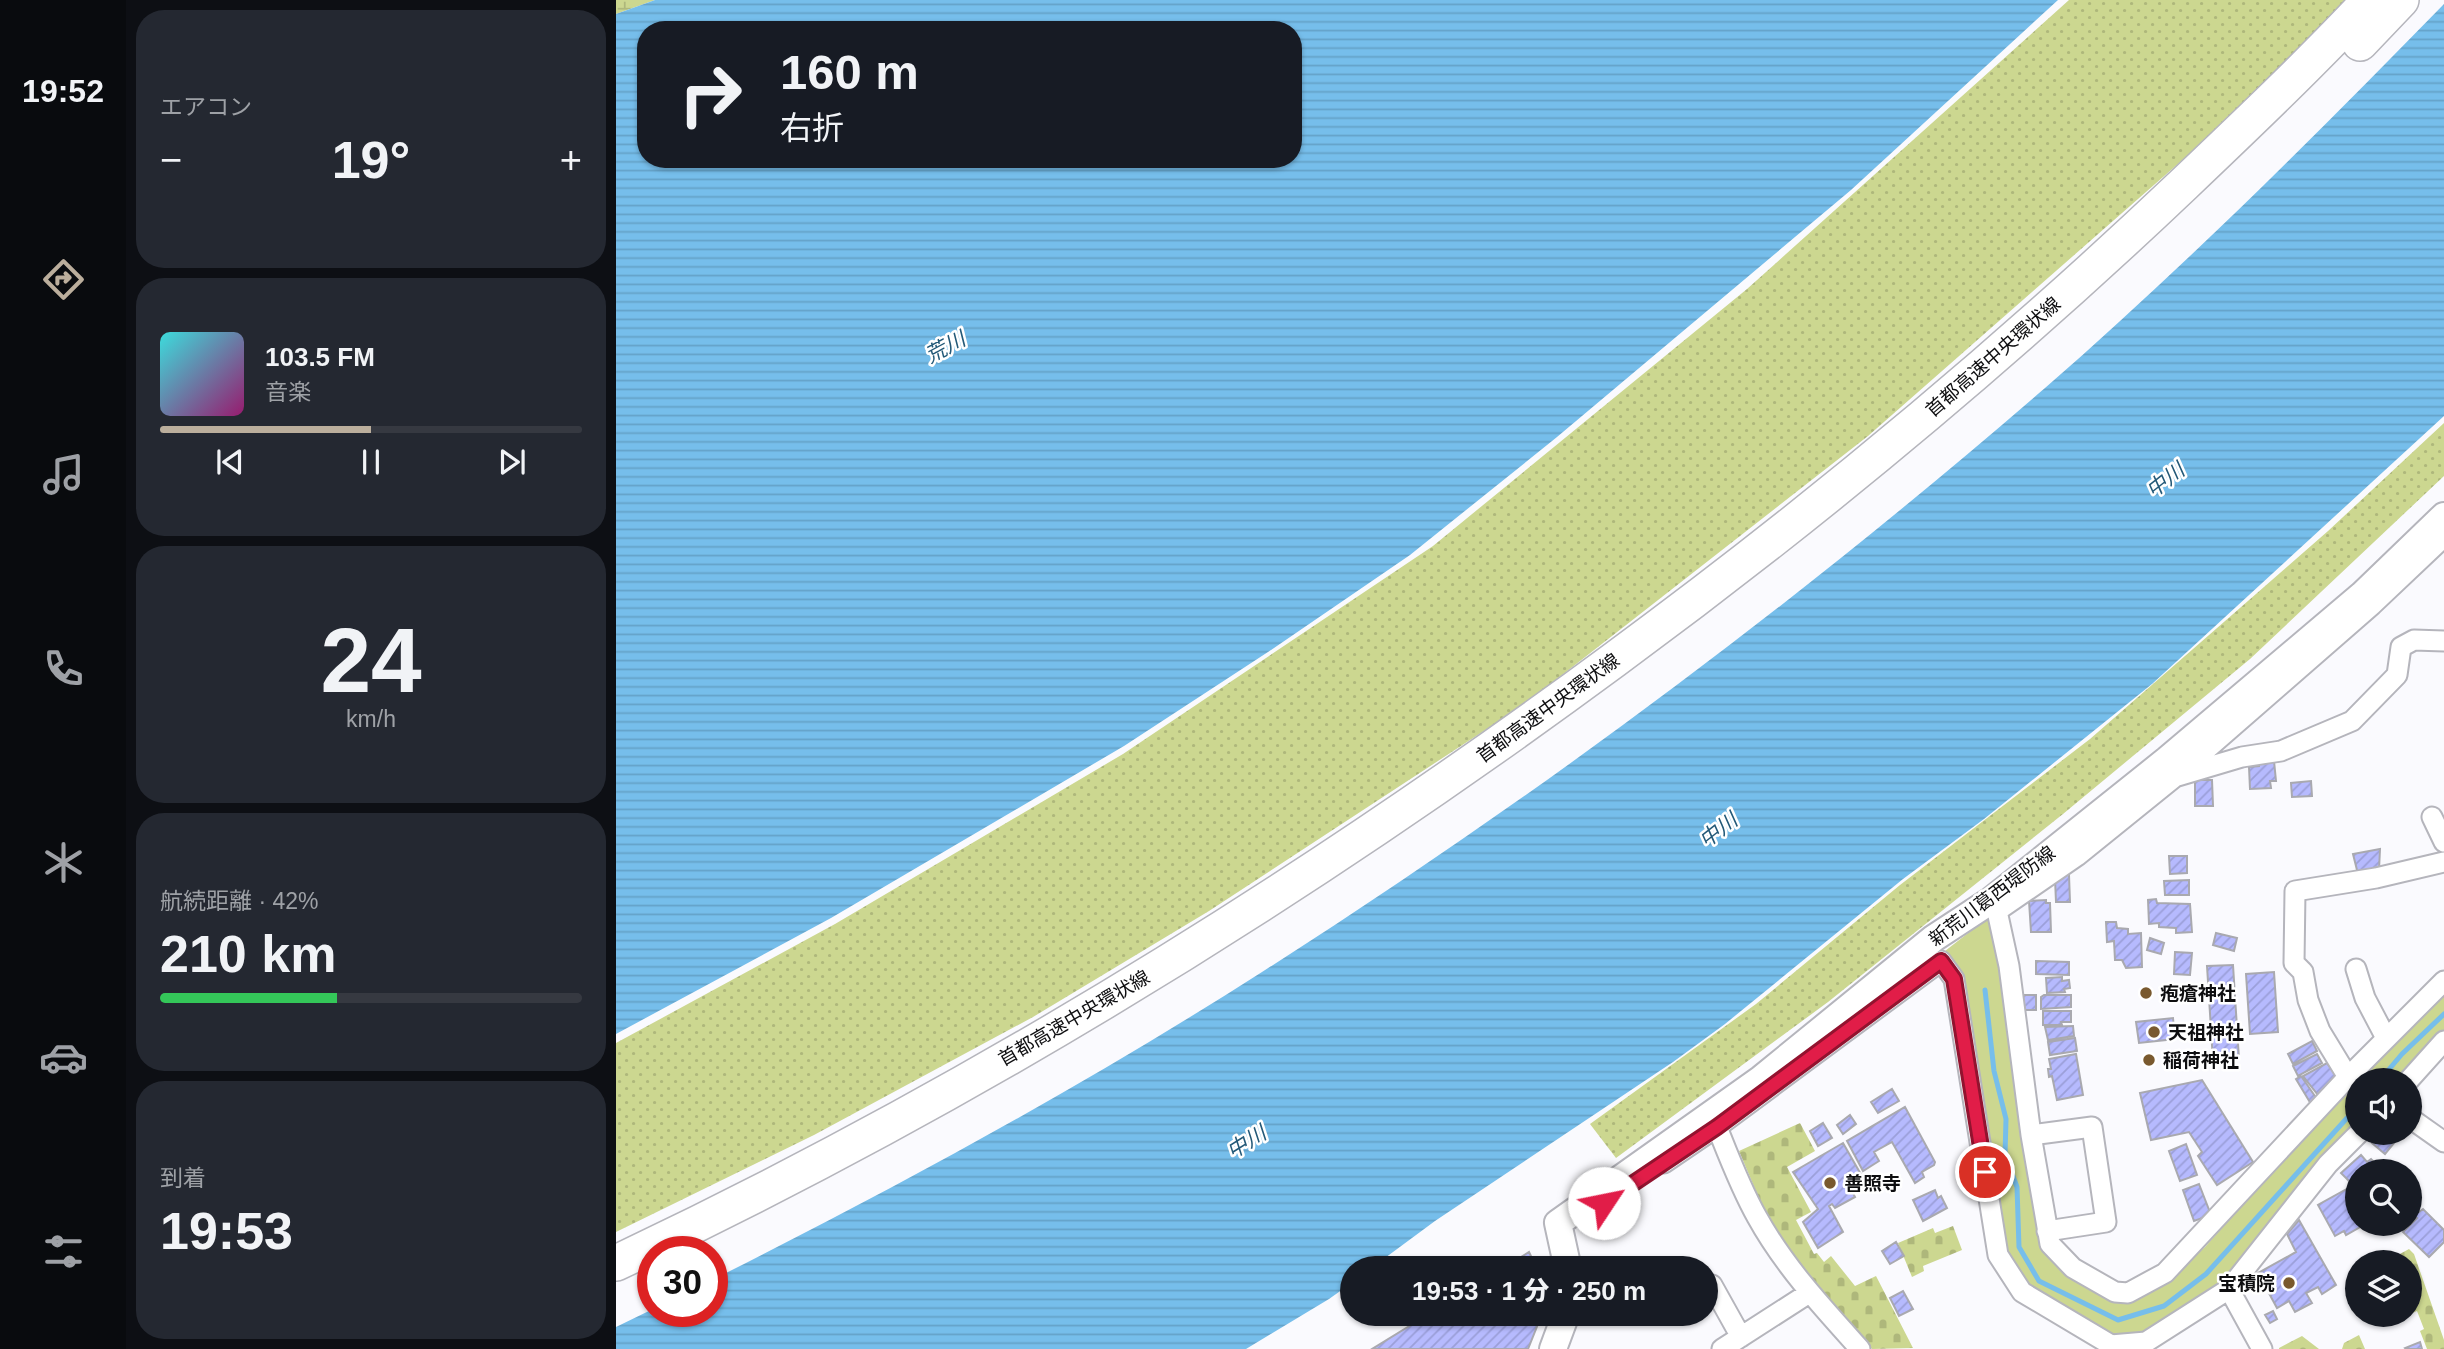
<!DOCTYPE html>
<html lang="ja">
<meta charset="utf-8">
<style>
:root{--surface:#171b24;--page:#242831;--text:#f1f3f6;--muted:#9ea1a6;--line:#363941;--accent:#bbae9c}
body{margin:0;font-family:Helvetica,"Noto Sans JP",sans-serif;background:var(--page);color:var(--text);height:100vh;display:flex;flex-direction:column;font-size:26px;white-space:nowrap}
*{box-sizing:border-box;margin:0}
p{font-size:23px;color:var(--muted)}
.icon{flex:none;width:38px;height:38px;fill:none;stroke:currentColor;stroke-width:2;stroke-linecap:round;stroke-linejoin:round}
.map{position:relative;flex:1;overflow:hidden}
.sheet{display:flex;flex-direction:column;gap:10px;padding:10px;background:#0d0f14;width:490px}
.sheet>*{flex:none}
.top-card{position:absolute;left:21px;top:21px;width:665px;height:147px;border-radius:28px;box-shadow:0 2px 5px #0004;background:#171b24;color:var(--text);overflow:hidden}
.buttons{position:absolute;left:1729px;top:1068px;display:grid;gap:14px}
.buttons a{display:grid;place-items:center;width:77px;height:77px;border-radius:50%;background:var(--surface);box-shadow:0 2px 5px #0004;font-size:35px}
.speed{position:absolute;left:21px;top:1236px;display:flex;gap:14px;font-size:35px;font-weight:700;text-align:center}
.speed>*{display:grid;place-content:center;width:91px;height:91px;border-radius:50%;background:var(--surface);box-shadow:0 2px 5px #0004;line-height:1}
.speed .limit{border:10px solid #d22;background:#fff;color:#111}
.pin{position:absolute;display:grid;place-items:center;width:60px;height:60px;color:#fff;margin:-30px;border:4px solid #fff;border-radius:50%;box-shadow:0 2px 7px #0007}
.me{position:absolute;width:77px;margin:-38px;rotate:56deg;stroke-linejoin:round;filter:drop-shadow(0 0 5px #0008)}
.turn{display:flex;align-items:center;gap:24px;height:147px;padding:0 28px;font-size:32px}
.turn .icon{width:91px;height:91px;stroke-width:2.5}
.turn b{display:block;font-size:49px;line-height:60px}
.big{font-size:52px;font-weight:800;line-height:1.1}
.sheet .widget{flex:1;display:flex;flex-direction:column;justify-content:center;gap:10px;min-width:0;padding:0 24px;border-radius:28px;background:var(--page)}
.sheet .dial{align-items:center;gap:0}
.dial b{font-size:91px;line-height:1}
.song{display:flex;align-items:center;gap:21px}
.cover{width:84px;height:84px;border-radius:10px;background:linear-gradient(135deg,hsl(180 70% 55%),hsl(320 70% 35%))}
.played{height:7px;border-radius:4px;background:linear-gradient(90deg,var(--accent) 50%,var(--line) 50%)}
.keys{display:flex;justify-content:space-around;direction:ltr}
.heat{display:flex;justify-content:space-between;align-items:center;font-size:38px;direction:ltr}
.charge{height:10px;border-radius:5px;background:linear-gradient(90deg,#34c759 42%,var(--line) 0)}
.trip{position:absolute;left:724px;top:1256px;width:378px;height:70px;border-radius:35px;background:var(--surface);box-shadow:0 2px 5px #0004;font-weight:800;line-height:70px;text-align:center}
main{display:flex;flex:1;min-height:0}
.tab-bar{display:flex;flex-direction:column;width:126px;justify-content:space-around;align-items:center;background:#090b0e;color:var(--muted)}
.tab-bar .icon{width:49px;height:49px}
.tab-bar .selected{color:var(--accent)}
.tab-bar b{font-size:32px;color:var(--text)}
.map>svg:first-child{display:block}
.grass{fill:url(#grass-dots)}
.wetland{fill:url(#wetland-marsh)}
.cemetery{fill:url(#cemetery-stones)}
.green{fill:#ccd790}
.water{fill:url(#water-rules);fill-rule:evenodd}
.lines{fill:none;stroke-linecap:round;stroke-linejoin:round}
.stream{stroke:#76beeb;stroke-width:5}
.building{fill:url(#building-hatch);stroke:#a9a9af;stroke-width:2}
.street-casing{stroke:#b5b5bc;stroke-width:23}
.secondary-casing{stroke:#b5b5bc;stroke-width:30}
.highway-casing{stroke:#b5b5bc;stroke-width:38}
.street{stroke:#fff;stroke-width:19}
.secondary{stroke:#fff;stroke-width:26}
.highway{stroke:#fff;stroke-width:35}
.route-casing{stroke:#92132f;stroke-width:18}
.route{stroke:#e11d48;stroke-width:12}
.poi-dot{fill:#79592f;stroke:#fff;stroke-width:2.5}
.labels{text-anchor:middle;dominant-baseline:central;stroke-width:5;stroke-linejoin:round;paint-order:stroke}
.street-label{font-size:19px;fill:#0e0e10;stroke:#fff}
.poi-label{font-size:19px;font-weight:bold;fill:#0e0e10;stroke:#fff;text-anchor:start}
.water-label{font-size:21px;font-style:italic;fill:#235978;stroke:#fff}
</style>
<main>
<nav class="tab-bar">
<b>19:52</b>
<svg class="icon selected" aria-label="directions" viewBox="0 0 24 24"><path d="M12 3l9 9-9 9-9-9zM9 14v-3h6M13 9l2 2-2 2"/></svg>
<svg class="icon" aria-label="music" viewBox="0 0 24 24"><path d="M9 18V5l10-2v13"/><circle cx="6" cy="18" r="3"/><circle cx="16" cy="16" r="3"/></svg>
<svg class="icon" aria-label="phone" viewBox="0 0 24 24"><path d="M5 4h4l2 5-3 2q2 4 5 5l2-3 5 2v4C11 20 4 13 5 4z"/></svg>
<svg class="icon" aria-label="climate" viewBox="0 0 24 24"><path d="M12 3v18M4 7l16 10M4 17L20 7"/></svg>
<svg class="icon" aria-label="car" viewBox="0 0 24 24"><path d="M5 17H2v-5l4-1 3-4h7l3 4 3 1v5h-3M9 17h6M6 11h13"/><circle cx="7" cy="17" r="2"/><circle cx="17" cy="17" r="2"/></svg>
<svg class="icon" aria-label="filters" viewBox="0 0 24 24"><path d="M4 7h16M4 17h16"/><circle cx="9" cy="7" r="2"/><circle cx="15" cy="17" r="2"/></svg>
</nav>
<section class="sheet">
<div class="widget"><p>エアコン</p>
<div class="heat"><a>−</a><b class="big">19°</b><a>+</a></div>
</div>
<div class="widget">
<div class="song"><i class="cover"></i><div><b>103.5 FM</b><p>音楽</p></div></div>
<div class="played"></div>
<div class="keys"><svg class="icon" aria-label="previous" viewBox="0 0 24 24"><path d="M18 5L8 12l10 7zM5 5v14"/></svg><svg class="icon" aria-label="pause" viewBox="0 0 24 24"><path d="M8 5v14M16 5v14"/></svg><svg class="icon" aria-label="next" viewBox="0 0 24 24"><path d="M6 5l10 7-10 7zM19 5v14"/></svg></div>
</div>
<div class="widget dial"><b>24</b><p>km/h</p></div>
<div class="widget"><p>航続距離 · 42%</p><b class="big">210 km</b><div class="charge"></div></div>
<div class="widget"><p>到着</p><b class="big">19:53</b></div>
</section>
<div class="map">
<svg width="1828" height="1349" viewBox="0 0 1828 1349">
<defs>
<pattern id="grass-dots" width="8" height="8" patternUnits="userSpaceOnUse" patternTransform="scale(1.75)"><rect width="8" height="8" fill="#ccd790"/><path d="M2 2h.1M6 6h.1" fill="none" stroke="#aeb77b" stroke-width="1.8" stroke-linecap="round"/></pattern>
<pattern id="wetland-marsh" width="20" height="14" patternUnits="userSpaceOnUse" patternTransform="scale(1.75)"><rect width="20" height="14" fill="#ccd790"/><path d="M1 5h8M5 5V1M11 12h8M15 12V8" fill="none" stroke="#aeb77b"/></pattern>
<pattern id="cemetery-stones" width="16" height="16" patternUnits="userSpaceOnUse" patternTransform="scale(1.75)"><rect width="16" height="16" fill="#ccd790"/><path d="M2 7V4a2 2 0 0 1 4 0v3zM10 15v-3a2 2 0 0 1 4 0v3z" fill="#aeb77b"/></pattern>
<pattern id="water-rules" width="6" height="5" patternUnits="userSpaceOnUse" patternTransform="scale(1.75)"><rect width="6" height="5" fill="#76beeb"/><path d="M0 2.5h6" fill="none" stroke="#65a2c8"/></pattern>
<pattern id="building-hatch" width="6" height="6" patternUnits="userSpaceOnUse" patternTransform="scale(1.75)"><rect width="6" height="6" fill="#b6bafe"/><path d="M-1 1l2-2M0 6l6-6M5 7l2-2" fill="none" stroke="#9b9fd9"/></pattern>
</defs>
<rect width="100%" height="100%" fill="#fafafe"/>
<path class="grass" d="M1453,0H1733L1571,156L1252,436L909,704L593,911L417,1017L198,1135L0,1232V1043L219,924L507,754L817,546L1131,289Z
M1828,423V476L1634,659L1447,814L1212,1002L1000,1158L974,1124L1140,1004L1284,885L1474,739L1712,531Z"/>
<path class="wetland" d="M0,0H39L0,14Z"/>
<path class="cemetery" d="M1184,1123L1199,1151L1171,1167L1195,1212L1180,1220L1198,1254L1201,1253L1208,1262L1215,1256L1239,1286L1260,1276L1297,1348L1256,1349L1196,1282L1153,1222L1123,1151Z
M1337,1226L1346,1250L1307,1266L1308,1271L1296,1277L1282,1243L1317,1228L1319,1233Z
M1793,1249L1798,1254L1828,1340V1349H1811L1804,1331L1808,1329L1801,1311L1794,1314V1262L1771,1261Z
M1743,1335L1749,1349H1726L1728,1343Z
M1686,1336L1703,1349H1663V1348Z"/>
<path class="green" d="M1374,916L1387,959L1427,1239L1522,1299L1541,1289L1589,1247L1736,1081L1828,989V1032L1783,1080H1741V1127L1609,1286L1537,1333L1508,1341L1410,1290L1387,1253L1344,980L1329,951Z"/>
<path class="water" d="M39,0H1442L1235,190L941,437L794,555L652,652L508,746L215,918L0,1034V14ZM30,30H677V159H30Z
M1828,4V416L1536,684L1368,819L1287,879L1109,1024L1057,1062L819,1221L754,1269H737V1282L713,1299L630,1349H0V1327L37,1309L96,1311V1280C284,1186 469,1085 646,972C921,797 1182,602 1429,388C1568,267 1699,136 1828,4Z"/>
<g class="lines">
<path class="stream" d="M1369,990L1378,1071L1390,1119L1389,1155L1401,1187L1403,1247L1423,1281L1502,1320L1548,1306L1590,1274L1741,1107
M1764,1080L1786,1054L1828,1014"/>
</g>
<path class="building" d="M1658,761L1660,781H1654L1655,788L1634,789L1633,767L1643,766V762Z
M1579,780H1596L1597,806H1579Z
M1695,781L1696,796L1676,797L1675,783Z
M1764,849L1763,870L1742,874L1737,854Z
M1553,856H1571V873L1554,874Z
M1447,875H1453L1454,902H1440L1439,879L1447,878Z
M1573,880V895H1549L1548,881Z
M1540,899L1541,903L1574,904L1576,932L1560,933V928L1543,927V923L1533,924L1532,900Z
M1430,900V903H1434L1435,932H1415L1413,901Z
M1490,922H1500L1501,928L1512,929V934L1525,933L1526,967L1510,968L1506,960H1499L1498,941L1491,942Z
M1600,933L1621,938L1618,951L1597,945Z
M1534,938L1548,943L1545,954L1531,950Z
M1559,952L1576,953L1574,975L1558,974Z
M1420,961L1453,962V975L1420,974Z
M1617,965L1623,1059L1597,1061L1591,966Z
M1658,972L1662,1032L1634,1034L1630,974Z
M1446,977V981L1453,980L1454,988L1448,989L1449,992L1431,993L1430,978Z
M1407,995H1420V1010H1407Z
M1428,995H1455V1007L1425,1009V997Z
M1427,1011H1455V1022H1445L1446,1025H1427Z
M1557,1018L1559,1039L1523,1043L1520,1022Z
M1457,1026L1458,1036L1432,1040L1429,1027Z
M1459,1038L1461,1051L1434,1055L1432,1042Z
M1696,1041L1701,1051L1677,1064L1672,1054Z
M1460,1054L1467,1095L1441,1100L1436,1076L1433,1077L1432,1069H1435L1433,1059Z
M1701,1054L1706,1063L1682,1076L1677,1066Z
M1711,1063L1721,1077L1702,1095L1687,1076Z
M1685,1076L1701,1099L1695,1104L1680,1079Z
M1586,1080L1637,1162L1601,1185L1582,1156L1586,1152L1573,1132L1535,1140L1524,1093Z
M1276,1089L1283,1101L1262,1113L1255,1102Z
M1289,1107L1319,1162L1318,1165L1306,1172L1308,1177L1299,1183L1276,1142L1258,1152L1263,1161L1247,1171L1231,1141Z
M1234,1115L1240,1124L1227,1134L1221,1125Z
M1207,1123L1216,1138L1202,1146L1194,1131Z
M1765,1132H1787L1769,1154L1756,1143Z
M1227,1143L1251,1185L1237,1193L1239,1197L1219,1208L1216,1204L1213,1206L1227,1232L1202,1248L1187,1222L1202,1209L1177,1172Z
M1570,1144L1581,1175L1564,1181L1553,1151Z
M1745,1155L1751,1162L1755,1159L1767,1171H1741V1189L1725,1173Z
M1583,1184L1595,1215L1578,1221L1567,1190Z
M1736,1186L1741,1195V1223L1746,1226L1730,1235L1728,1231L1719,1236L1702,1205Z
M1319,1190L1322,1198L1325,1196L1331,1208L1307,1221L1297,1200Z
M1794,1196L1804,1206L1800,1209L1803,1212L1807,1209L1828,1230V1242L1813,1257L1787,1232L1801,1218L1796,1214L1794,1216Z
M1683,1220L1720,1285L1706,1294L1702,1287L1690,1293L1696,1303L1679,1312L1673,1301L1661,1308L1642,1273L1680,1252L1671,1234Z
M1280,1242L1288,1256L1274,1264L1266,1251Z
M913,1252L921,1269H886Z
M1287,1291L1297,1309L1283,1316L1274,1298Z
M1657,1311L1661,1319L1654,1323L1649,1315Z
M813,1314H926L912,1349H756Z
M1804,1342L1806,1349H1790L1789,1348Z"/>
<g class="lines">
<defs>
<path id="street" d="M1562,776L1626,757L1665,751L1736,721L1781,675L1785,647L1798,640L1828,641
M1816,817L1828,842
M1376,900L1381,911L1393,966L1415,1135L1434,1244L1457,1268L1499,1292L1512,1293L1549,1273L1732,1077L1828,981
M1381,911L1461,856L1560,776L1756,605L1828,537
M1740,969L1749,998L1770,1038
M1732,1077L1704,1031L1692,1000L1687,972L1678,963L1679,891L1760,878L1828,862
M1793,1080L1828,1041
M1794,1118L1828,1142
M1101,1127C1113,1157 1125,1189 1141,1217C1168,1266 1207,1308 1244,1349
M1415,1135L1476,1127L1490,1222L1431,1231
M1048,1163L1101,1127L1325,961L1338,979L1382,1255L1406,1292L1495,1345L1530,1342L1613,1289L1712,1164L1744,1132
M1096,1285L1125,1337
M1613,1289L1646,1349
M1106,1349L1193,1293"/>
<path id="secondary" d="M952,1269L942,1223L1145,1079L1318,938L1376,900L1551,760L1746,595L1828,516
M937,1349L950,1314"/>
<path id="highway" d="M1744,43L1785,0
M0,1263C352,1097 685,891 998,660C1198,513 1388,355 1568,184C1631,124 1694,64 1754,0"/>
</defs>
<use href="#street" class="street-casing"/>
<use href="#secondary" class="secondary-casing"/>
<use href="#highway" class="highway-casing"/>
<use href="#street" class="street"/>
<use href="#secondary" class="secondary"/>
<use href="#highway" class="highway"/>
</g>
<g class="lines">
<defs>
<path id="route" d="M988,1203L1101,1127L1325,961L1338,979L1369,1172"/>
</defs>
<use href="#route" class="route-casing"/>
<use href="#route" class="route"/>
</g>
<g class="poi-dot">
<circle cx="1530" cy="993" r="7"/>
<circle cx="1538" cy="1032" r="7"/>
<circle cx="1533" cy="1060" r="7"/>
<circle cx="1214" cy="1183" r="7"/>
<circle cx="1673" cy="1283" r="7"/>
</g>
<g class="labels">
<g class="street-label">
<text transform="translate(1377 357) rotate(-41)">首都高速中央環状線</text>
<text transform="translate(932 708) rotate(-36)">首都高速中央環状線</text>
<text transform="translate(1376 896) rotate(-37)">新荒川葛西堤防線</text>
<text transform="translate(458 1018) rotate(-30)">首都高速中央環状線</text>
</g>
<g class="poi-label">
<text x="1544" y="993">疱瘡神社</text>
<text x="1552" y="1032">天祖神社</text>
<text x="1547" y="1060">稲荷神社</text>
<text x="1228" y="1183">善照寺</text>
<text x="1659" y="1283" text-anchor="end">宝積院</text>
</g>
<g class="water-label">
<text transform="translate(329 347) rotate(-28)">荒川</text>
<text transform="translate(1549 480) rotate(-38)">中川</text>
<text transform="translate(1102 830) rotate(-38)">中川</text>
<text transform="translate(630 1142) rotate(-32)">中川</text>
</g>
</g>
</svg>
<div class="buttons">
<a><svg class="icon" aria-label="sound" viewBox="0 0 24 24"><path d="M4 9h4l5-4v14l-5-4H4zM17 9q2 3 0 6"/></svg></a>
<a><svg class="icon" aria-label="search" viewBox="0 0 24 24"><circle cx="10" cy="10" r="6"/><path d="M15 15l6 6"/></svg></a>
<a><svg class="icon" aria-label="layers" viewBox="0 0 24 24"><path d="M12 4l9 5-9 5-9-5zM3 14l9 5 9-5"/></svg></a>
</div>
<div class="speed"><div class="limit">30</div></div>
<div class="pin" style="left:1369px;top:1172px;background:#d93025"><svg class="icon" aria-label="arrive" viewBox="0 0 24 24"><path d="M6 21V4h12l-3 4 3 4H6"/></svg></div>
<svg class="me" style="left:988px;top:1203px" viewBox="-20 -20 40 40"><circle r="19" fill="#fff"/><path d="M0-13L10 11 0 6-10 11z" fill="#e11d48"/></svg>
<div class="trip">19:53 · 1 分 · 250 m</div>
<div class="top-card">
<div class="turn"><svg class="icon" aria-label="right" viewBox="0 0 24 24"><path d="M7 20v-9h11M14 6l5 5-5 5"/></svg><div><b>160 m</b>右折</div></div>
</div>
</div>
</main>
